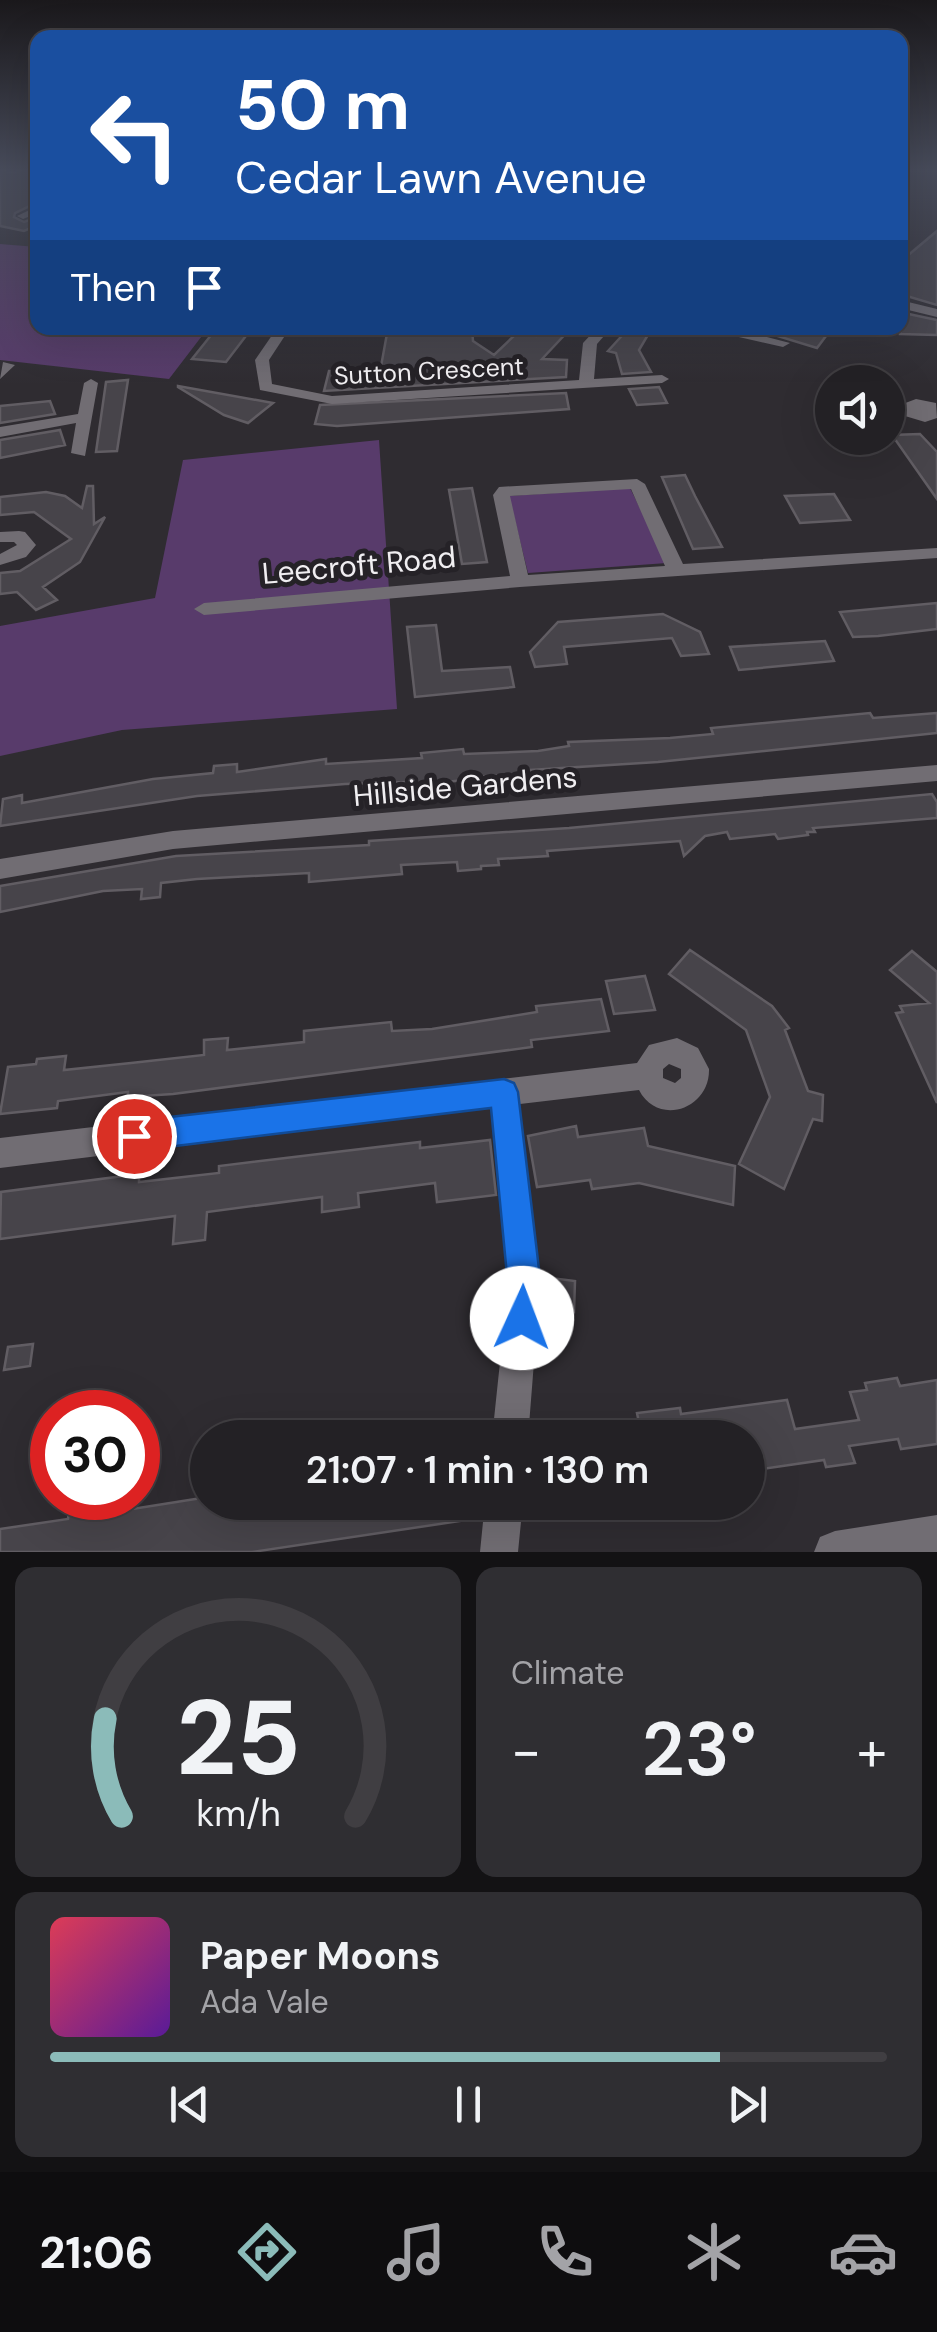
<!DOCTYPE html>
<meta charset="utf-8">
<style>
:root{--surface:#232125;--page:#2f2e32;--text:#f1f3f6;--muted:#a3a3a7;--line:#403e42;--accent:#8bbbb9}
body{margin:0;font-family:"DM Sans",sans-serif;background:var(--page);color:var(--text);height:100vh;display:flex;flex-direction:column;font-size:38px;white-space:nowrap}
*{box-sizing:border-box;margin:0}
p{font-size:32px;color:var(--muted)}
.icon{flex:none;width:55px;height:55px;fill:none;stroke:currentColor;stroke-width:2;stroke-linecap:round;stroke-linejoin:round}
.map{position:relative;height:1552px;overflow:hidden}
.panel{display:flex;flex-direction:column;gap:15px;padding:15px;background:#131214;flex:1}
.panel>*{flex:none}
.guide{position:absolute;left:30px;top:30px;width:878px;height:305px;border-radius:20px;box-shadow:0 10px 40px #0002,0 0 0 2px var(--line);background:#1a4fa0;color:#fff;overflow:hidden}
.fabs{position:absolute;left:815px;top:365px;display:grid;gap:20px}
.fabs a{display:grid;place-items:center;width:90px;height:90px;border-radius:50%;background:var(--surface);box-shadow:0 10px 40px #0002,0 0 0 2px var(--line);font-size:50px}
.speed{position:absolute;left:30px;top:1390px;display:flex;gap:20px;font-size:50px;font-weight:700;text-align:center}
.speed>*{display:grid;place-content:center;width:130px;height:130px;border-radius:50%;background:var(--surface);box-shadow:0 10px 40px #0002,0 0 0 2px var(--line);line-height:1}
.speed .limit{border:15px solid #d22;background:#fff;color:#111}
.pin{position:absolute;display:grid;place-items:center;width:85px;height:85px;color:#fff;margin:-42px;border:5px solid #fff;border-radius:50%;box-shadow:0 2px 10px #0007}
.me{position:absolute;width:110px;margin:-55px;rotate:2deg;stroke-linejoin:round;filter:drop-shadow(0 0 8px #0008)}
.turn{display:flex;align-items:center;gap:35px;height:210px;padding:0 40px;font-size:45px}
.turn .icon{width:130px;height:130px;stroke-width:2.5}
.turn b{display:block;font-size:70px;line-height:85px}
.then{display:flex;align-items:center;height:95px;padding:0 40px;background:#0003;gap:20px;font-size:38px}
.big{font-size:75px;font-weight:600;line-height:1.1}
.panel .card{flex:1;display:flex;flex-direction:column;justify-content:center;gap:15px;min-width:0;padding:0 35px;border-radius:20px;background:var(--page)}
.panel .dial{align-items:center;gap:0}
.dial svg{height:260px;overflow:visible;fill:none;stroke:var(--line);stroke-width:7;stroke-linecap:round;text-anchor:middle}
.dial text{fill:var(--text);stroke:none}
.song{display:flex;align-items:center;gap:30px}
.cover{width:120px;height:120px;border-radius:15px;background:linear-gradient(135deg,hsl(350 70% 55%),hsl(270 70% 35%))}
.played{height:10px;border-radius:5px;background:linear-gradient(90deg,var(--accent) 80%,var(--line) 80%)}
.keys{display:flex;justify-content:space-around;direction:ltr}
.heat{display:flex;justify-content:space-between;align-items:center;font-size:55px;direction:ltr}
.panel .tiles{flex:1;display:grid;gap:15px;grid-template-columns:1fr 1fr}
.card:last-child{grid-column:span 2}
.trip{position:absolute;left:190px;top:1420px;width:575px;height:100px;border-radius:50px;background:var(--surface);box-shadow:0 10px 40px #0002,0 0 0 2px var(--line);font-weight:600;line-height:100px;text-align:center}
.tab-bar{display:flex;height:160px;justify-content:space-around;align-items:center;background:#0e0d0f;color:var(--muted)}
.tab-bar .icon{width:70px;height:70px}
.tab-bar .on{color:var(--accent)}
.tab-bar b{font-size:45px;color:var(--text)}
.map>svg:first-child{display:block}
.green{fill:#583b6b}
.building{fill:#47444a;stroke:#615d63;stroke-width:2.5}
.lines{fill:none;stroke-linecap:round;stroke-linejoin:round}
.minor{fill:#716d73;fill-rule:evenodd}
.tertiary{fill:#716d73;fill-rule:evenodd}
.route{fill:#1a73e8;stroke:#114b97;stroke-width:2.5}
.labels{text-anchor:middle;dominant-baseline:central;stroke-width:10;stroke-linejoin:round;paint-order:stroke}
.far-street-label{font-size:25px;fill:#f0eef1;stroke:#252227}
.street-label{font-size:30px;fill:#f0eef1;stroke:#252227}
</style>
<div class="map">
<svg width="937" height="1552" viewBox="0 0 937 1552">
<rect width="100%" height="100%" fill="#2f2c31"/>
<path class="green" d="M0,244L37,247L38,328H208L169,379L0,360Z
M379,440L397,709L122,730L0,756V626L155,598L183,460Z
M630,488L667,563L528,573L509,496Z"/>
<path class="building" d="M0,169L13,173L24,169L38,171V202L15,213L14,217L24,222L38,217V225L24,231L0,226Z
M937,231V305L900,294V262Z
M904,313L937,320V335L900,334Z
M227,328H252L226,362L192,359L212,334Z
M388,328H472L473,341L494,355L518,332L536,336L545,328H571L542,359L567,360L566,377L324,391L329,371L380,372Z
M629,328H652L639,350L651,372L622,374L616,353L608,351Z
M761,328H832L817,348L761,331Z
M128,380L117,451L96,452L106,382Z
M178,387V386L273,403L248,423L224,415Z
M659,387L667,403L637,405L629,389Z
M566,393L569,409L337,426L315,424L320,405Z
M50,401L55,414L0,423V406Z
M60,430L65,445L0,458V440Z
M920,434L937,452V499L892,435Z
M685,475L695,496L722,547L693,549L662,477Z
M87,486H93L94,524L105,517L80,562L43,587L57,600L36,610L17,592L0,594V573L20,571L71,539L34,512L0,515V497L46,492L65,496L82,508Z
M472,488L487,562L462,564L449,490Z
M834,494L850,520L800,523L785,496Z
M937,603V629L878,636L853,637L840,612Z
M663,614L700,632L709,654L681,656L672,638L564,647L567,664L535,667L530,652L558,622Z
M436,625L442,671L510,667L514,687L415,697L407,627Z
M825,641L834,661L739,670L730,647Z
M870,713L873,718L937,713V733L658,762L531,770L532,774L467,777V780L407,785L406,782L345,784L197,796L0,826L3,799L22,795V803L153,779L213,773L214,766L237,764V772L326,759V764L422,758L421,753L463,749L464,754L538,751L569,746L568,742L670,738L713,734L711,728Z
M932,794L937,802V818L813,828L815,832H807L808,835L778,839L775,834L730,839L727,832L705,836L684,856L680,841L547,851L548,856L498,859L499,865L481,866V869L458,871L457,862L401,865L402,874L309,882V873L197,879L161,883L160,897L141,899L142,889L103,891L0,912V886L176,856L369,845V841L569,828Z
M690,950L772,1006L789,1028L785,1030L808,1091L823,1095L822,1121L813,1119L784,1189L739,1164L770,1097L746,1030L669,974Z
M912,951L937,972V1103L896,1013L903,1012L900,1006L929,1003L890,970Z
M645,976L655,1010L614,1014L606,981Z
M601,999L609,1031L531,1040L532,1047L173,1094L128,1097V1092L58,1101L57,1108L0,1114L8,1067L36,1064L37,1059L66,1056L64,1070L131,1063L204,1055V1040L228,1038L227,1050L304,1042V1031L391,1022L392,1031L432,1029L537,1012L536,1006Z
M576,1126L578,1137L644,1128L648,1146L735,1166L733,1205L639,1183L592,1189L590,1180L537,1187L528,1136Z
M490,1140L496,1195L437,1202L435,1183L358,1193L359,1207L322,1212V1197L207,1212L205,1240L173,1244L175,1216L0,1239L1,1192L139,1174V1182L219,1173V1166L420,1142V1148Z
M543,1277L575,1281L574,1312L542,1307Z
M33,1344L30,1366L4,1370L8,1347Z
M897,1378L900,1386L937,1380V1444L901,1449L898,1439L849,1446L855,1463L826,1467L824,1460L748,1471V1438H642L637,1413L680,1408L681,1414L787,1400L795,1429L859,1420L850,1392L867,1390L865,1383Z
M208,1497V1502H481L480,1518L252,1552H0V1529L68,1519L70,1498H109L107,1513Z"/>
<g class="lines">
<path class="minor" d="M38,206V213L23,219L17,216Z
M900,300L937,309V317L900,308Z
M277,328H290L269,360L272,384L332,396L579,380L583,343L597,328H611L597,344L594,379L662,375L669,379L662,383L332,404L260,390L255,360Z
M716,328H733L790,343L783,347L717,332Z
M3,362L15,365L0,379Z
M91,379L98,383L85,456L71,453L76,423L0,437V427L78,414L84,383Z
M916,399L936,403L937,418L925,422L905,416L900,405Z
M637,479L645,484L683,564L937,548V558L520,587L204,615L194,609L204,603L510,576L493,495L499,487ZM631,489L665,566L528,575L510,496Z
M19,531L25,532L36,545L26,557L0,565V554L17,545L14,542H0V532Z
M937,765V781L173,849L0,879V859L173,831Z
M677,1038L698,1048L709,1069C710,1109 658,1127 639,1090L520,1104L540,1286L528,1438H492L508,1286L491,1108L0,1168V1138L637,1063L649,1045ZM669,1064L681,1069V1078L675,1083L663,1078V1069Z
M485,1502H523L518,1552H480Z"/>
<path class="tertiary" d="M937,1515V1552H814L820,1537L835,1531Z"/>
</g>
<linearGradient id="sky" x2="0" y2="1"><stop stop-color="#1a181b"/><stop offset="0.44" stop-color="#474b5a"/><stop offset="1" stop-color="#474b5a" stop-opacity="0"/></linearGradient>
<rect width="937" height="385" fill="url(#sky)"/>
<path class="route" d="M504,1079L514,1083L518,1092L541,1286L533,1330L522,1335L510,1330L505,1318L508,1286L491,1108L134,1151L123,1146L119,1136L123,1126L134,1121Z"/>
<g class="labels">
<g class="far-street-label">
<text transform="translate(429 371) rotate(-3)">Sutton Crescent</text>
</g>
<g class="street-label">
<text transform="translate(359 565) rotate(-5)">Leecroft Road</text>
<text transform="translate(465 786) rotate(-5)">Hillside Gardens</text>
</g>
</g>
</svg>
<div class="fabs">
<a><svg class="icon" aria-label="sound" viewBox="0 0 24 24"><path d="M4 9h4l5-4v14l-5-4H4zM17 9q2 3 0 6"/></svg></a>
</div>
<div class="speed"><div class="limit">30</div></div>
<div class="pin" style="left:134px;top:1136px;background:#d93025"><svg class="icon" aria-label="arrive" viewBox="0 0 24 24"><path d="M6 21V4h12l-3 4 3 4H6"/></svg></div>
<svg class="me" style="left:522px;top:1318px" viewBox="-20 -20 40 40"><circle r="19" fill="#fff"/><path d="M0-13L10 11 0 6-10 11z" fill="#1a73e8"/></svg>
<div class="trip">21:07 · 1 min · 130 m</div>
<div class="guide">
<div class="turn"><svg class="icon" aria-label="left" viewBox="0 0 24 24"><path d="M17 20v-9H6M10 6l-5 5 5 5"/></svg><div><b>50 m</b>Cedar Lawn Avenue</div></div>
<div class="then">Then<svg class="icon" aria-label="arrive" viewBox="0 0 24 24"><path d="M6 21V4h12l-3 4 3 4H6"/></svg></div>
</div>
</div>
<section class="panel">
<div class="tiles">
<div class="card dial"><svg viewBox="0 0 100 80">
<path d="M14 69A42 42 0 1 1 86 69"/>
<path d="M14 69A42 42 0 0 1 9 39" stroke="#8bbbb9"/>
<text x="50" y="56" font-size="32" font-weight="700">25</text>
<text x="50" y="72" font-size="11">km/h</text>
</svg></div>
<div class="card"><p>Climate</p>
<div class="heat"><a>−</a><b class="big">23°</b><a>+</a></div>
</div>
<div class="card">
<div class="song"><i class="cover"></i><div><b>Paper Moons</b><p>Ada Vale</p></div></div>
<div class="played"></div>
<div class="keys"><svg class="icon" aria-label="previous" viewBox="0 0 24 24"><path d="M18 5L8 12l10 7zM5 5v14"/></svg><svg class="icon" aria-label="pause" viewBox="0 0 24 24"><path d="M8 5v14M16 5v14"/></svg><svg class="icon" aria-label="next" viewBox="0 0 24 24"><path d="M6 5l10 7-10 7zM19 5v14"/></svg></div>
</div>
</div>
</section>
<nav class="tab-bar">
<b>21:06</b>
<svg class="icon on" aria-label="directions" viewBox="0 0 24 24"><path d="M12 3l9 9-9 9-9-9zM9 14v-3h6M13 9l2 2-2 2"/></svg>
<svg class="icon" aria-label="music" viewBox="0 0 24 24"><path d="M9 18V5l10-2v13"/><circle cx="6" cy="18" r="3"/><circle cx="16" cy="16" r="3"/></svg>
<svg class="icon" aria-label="phone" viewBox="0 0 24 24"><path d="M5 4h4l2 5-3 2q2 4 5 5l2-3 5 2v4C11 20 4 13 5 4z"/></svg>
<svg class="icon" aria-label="climate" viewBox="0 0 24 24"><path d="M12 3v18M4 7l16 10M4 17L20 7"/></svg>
<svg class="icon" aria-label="car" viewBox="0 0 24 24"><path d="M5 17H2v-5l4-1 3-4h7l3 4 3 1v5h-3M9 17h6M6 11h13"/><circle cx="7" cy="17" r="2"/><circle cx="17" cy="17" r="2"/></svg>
</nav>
